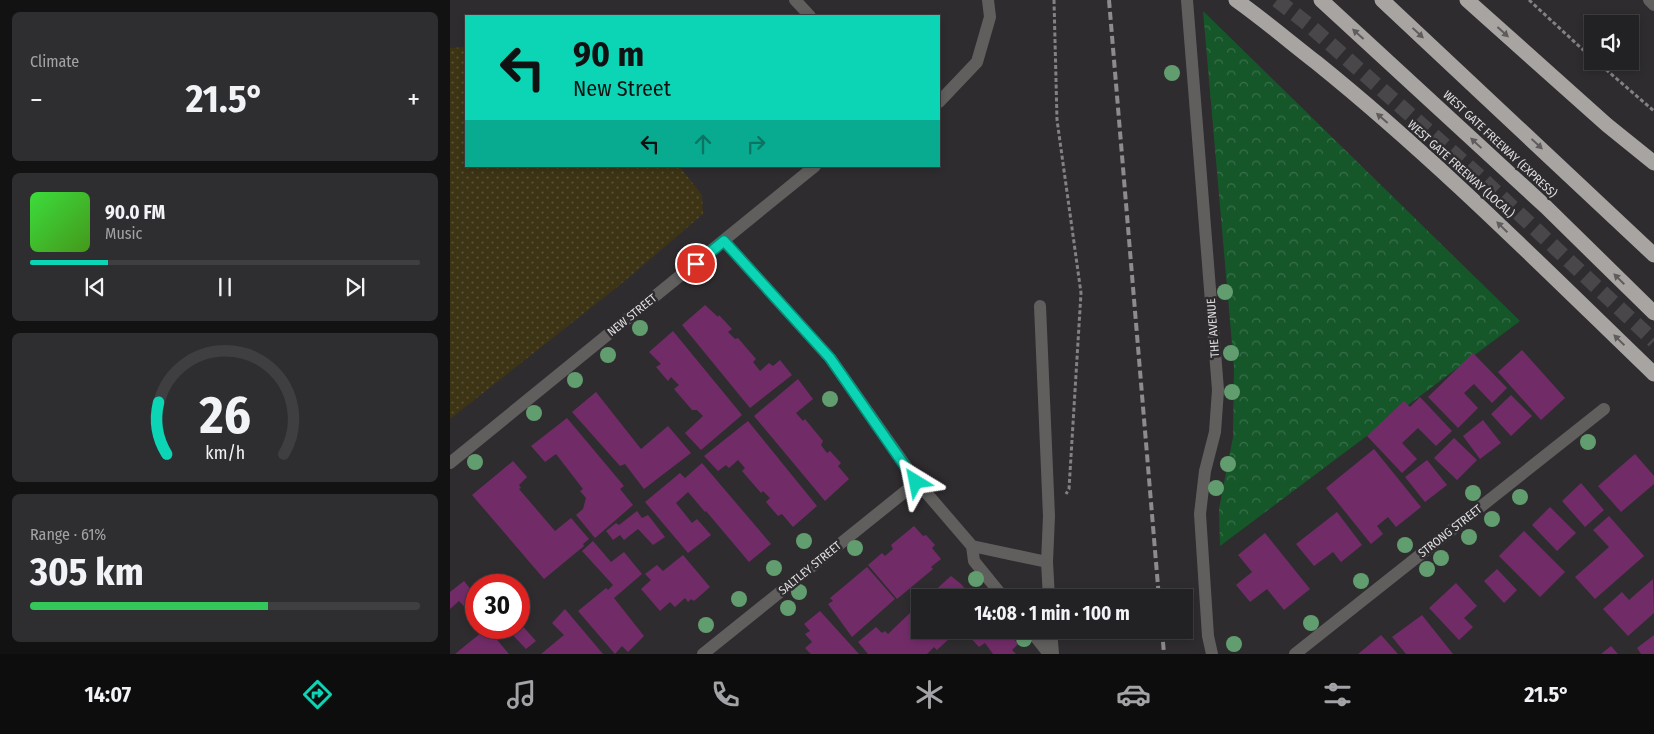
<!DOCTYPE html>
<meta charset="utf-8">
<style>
:root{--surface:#222123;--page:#2e2e30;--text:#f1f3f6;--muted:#a2a3a6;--line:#3f3e41;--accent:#0bd5b5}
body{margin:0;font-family:"Fira Sans Condensed",sans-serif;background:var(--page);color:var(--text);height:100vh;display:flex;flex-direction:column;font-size:19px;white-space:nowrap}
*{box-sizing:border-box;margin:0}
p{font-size:16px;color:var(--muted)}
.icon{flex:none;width:28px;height:28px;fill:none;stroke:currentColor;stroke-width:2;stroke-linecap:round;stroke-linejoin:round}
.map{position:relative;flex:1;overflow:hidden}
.side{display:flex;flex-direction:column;gap:12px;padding:12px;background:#131213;width:450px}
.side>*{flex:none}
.top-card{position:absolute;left:15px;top:15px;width:475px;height:152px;border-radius:0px;box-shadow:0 2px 8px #0003,0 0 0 1px var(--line);background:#0bd5b5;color:#111;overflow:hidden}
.controls{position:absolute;left:1134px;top:15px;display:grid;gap:10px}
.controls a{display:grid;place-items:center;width:55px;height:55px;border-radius:0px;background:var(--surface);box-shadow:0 2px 8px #0003,0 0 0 1px var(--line);font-size:25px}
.speed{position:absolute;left:15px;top:574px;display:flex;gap:10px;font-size:25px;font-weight:700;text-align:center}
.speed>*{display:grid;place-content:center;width:65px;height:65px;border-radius:50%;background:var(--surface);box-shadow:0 2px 8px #0003,0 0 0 1px var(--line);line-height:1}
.speed .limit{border:8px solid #d22;background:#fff;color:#111}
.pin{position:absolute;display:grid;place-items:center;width:42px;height:42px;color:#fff;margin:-21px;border:2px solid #fff;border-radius:50%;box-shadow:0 1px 5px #0007}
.me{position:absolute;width:55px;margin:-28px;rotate:325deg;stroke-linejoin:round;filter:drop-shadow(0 0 4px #0008)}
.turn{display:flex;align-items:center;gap:18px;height:105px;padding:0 25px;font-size:22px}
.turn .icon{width:65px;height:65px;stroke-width:2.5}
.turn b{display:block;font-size:35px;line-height:42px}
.lanes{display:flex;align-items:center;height:48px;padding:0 25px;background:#0003;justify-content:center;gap:25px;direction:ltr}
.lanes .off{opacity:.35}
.big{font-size:38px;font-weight:700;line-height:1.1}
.side .card{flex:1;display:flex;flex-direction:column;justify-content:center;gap:8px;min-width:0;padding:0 18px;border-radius:8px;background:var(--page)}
.side .dial{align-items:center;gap:0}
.dial svg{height:130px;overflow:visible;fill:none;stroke:var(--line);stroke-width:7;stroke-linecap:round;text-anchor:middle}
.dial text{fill:var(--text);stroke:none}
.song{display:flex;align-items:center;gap:15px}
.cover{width:60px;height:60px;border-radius:8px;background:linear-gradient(135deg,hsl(120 70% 55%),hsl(100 70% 35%))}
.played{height:5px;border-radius:2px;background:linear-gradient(90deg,var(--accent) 20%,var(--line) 20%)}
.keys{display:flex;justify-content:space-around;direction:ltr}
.heat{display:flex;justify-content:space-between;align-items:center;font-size:28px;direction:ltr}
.charge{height:8px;border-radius:4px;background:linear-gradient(90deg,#34c759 61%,var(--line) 0)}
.trip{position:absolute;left:461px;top:589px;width:282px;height:50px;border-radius:0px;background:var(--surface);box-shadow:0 2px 8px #0003,0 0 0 1px var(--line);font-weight:700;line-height:50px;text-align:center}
.tab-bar{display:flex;height:80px;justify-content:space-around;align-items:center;background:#0e0d0e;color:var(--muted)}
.tab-bar .icon{width:35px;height:35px}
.tab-bar .on{color:var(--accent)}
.tab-bar b{font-size:22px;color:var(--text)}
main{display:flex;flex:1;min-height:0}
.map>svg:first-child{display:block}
.forest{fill:url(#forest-crowns)}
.sand{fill:url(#sand-dots)}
.building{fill:#712c68}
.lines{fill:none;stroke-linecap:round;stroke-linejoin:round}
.highway-tunnel{stroke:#49474a;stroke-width:15;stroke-dasharray:15 8;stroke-linecap:butt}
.path{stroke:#828183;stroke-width:3;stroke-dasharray:4 2.5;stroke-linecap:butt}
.minor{stroke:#615f5e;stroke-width:12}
.highway{stroke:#a8a4a2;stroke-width:15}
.rail{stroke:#8d8b8d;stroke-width:4;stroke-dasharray:8 4;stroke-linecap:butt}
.tree{fill:#629d70}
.oneway{fill:#5f5c5d}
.route-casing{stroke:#078a76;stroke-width:12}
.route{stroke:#0bd5b5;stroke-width:9}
.labels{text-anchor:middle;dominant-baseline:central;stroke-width:5;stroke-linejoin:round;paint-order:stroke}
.street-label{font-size:12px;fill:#e0dfe0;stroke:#2e2c2f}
</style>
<main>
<section class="side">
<div class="card"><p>Climate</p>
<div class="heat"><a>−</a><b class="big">21.5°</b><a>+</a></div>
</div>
<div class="card">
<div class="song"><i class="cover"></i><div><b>90.0 FM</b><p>Music</p></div></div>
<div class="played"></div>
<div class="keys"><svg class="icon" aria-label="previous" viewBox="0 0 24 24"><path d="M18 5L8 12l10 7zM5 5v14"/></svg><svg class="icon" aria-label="pause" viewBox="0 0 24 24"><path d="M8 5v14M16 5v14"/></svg><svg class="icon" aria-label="next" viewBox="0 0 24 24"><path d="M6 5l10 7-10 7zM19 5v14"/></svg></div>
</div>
<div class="card dial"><svg viewBox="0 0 100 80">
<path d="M14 69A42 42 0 1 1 86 69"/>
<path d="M14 69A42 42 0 0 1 9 37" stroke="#0bd5b5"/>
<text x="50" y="56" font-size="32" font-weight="700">26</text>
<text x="50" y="72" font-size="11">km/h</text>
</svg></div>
<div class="card"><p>Range · 61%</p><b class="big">305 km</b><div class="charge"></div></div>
</section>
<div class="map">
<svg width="1204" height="654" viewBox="0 0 1204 654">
<defs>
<pattern id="forest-crowns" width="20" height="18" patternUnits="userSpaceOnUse" patternTransform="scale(1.25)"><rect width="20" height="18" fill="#16572a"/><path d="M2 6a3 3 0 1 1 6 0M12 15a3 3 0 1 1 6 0" fill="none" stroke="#386f49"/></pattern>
<pattern id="sand-dots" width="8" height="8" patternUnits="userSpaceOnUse" patternTransform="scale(1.25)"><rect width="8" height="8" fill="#3c3414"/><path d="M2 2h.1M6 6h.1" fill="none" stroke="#585136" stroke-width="1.8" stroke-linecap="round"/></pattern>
</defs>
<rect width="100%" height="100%" fill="#2e2c2f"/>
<path class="forest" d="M753,11L1070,321L770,546L769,509L783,437L784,367Z"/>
<path class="sand" d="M16,47V166H229L252,195L253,214L171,284L0,419V48Z"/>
<path class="building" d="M255,305L268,317L269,315L282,329L278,332L285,339L288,338L306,359L303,362L310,371L319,363L323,366L330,360L342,375L300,408L232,325Z
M223,331L292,415L251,450L235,433L253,416L247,410H242L224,389L229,385L221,377L218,381L206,367L211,364L199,352Z
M1072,350L1115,398L1091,420L1048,372Z
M1023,353L1057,388L1042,403L1024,384L1014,393L1028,408L1008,428L978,397Z
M348,379L363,399L346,413L353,421L355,419L373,441L371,445L377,453L380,451L391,463L388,466L399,479L375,501L304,416Z
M146,392L191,449L218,426L241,453L194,489L175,464L170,466L122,412Z
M1061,395L1082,416L1061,436L1041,414Z
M970,397L1002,431L986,446L968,428L952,443L967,459L952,473L917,436L954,401L960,407Z
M117,418L174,486L170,489L183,505L145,538L126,515L133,509L136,498L130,491L133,489L106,454L95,462L81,446Z
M1033,420L1051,443L1030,459L1013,436Z
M298,421L367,506L343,527L332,514L328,516L316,502L320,498L313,491L311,493L292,471L295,468L288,460L279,468L276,465L268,471L254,456Z
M1004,438L1027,460L1007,480L984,458Z
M924,449L971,507L946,527L938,517L927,526L933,534L921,544L876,488Z
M1185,454L1204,476V484L1171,512L1148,486Z
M977,460L997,485L975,502L955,477Z
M63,461L77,477L69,485L71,488L69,489L105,531L121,518L139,539L133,544L134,546L94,579L22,495Z
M252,463L321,544L299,562L256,511L255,512L238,492L226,503L242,523L247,519L261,535L238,553L195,502L230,473L235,478Z
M1131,483L1154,510L1135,527L1112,501Z
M1100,507L1126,533L1107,551L1082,525Z
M187,511L192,518L198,515L215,537L203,545L188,529L174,540L170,535L163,540L156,531L166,523L169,525Z
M887,512L912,545L891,562L883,552L864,566L846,544Z
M1159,516L1194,556L1145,599L1125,577L1159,547L1143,530Z
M464,526L473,536L476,535L485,545L482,548L491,559L481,567L483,569L447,599L418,565L432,553L435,556L443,549L441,545Z
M1074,531L1115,572L1090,597L1049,556Z
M815,533L860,589L834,610L817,589L800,602L786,585L802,572L788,555Z
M143,541L161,562L174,552L192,574L164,598L194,636L178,652L172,646L165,654L128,611L156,588L158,590L163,585L132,551Z
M233,555L260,587L244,601L241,599L238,602L235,598L225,607L220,602L210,611L191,589L201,580L195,574L207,565L213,571Z
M417,567L445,599L402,637L378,604L383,601L380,598Z
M1047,569L1067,590L1054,603L1034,581Z
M501,576L511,584L523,598H484L481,594Z
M1203,579L1204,613L1178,636L1153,609L1172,592L1179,600Z
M14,581L26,596V612L24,609L20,613L9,601L0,609V592Z
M1006,583L1027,606L1014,618L1023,627L1009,640L979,608Z
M115,609L153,654H91L114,635L102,623Z
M370,611L409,654H361L355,648L362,642L355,634L360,631L354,624Z
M462,611L470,620V630H501L496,634L500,638L487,650L484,647L477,654H418L408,642L426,627L432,633L435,631L438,634Z
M972,615L1003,654H956L942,637Z
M69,622L86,641L76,649L56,628H69Z
M37,628L59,654H5Z
M519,630H557L568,644L562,650L566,654H543L535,643L529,647L516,633Z
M931,635L948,654H908Z
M1204,635V654H1191L1187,648Z
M1161,646L1168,654H1151Z"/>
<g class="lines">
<path class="highway-tunnel" d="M827,0L859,25L1027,174L1204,341"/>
<path class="path" d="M604,0L607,120L631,293L619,489L616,494
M1079,0L1142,58
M1146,61L1204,111"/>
<path class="minor" d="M345,0L360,16
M737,0L768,390L765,432L755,471L750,514L758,636L762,654
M1199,0L1204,5
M489,102L527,62L540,17L538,0
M274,241L380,358L467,482L522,546L524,561L554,598
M590,306L599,516L597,562L599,598
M0,463L365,166
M522,546L597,562
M580,630L599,654
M601,630L603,654
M253,654L467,482
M845,654L1154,409"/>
<path class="highway" d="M786,0C814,20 840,42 867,63C986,159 1094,268 1204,374
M871,0L1096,207L1204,313
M932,0L1204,255
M1017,0L1157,125L1204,163"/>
<path class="rail" d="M659,0L709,598
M712,630L714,654"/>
</g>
<g class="tree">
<circle cx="722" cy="73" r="8"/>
<circle cx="775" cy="292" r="8"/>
<circle cx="190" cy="328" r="8"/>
<circle cx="781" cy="353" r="8"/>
<circle cx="158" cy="355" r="8"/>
<circle cx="125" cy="380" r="8"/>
<circle cx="782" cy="392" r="8"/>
<circle cx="380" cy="399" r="8"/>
<circle cx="84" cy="413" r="8"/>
<circle cx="1138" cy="442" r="8"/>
<circle cx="25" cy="462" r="8"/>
<circle cx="778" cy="464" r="8"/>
<circle cx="766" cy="488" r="8"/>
<circle cx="1023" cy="493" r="8"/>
<circle cx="1070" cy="497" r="8"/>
<circle cx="1042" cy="519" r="8"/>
<circle cx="1019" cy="537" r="8"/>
<circle cx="354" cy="541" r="8"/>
<circle cx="955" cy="545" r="8"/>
<circle cx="405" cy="548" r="8"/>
<circle cx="991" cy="558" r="8"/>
<circle cx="324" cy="568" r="8"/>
<circle cx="977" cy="569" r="8"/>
<circle cx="526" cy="579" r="8"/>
<circle cx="911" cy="581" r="8"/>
<circle cx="349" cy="592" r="8"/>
<circle cx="289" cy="599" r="8"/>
<circle cx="338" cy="608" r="8"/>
<circle cx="861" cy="623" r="8"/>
<circle cx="256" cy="625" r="8"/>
<circle cx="574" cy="639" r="8"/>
<circle cx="784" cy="644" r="8"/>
</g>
<defs><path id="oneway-solid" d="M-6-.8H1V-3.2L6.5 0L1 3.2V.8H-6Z" transform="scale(1.25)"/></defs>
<g class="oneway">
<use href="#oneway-solid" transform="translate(1053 32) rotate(42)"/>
<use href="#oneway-solid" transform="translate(968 33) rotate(43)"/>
<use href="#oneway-solid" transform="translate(908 34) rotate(-138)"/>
<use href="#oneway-solid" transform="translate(932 118) rotate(-139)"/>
<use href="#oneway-solid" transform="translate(1026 143) rotate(-137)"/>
<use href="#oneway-solid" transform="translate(1087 144) rotate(43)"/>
<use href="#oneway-solid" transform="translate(1052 227) rotate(-136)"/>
<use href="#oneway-solid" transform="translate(1169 279) rotate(-135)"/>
<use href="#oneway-solid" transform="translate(1169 340) rotate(-136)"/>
</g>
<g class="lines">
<defs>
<path id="route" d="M246,264L274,241L380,358L466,482"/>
</defs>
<use href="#route" class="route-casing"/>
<use href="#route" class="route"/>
</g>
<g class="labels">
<g class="street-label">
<text transform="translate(1050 144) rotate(43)">WEST GATE FREEWAY (EXPRESS)</text>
<text transform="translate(1011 169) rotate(42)">WEST GATE FREEWAY (LOCAL)</text>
<text transform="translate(182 315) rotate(-39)">NEW STREET</text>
<text transform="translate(763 328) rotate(-94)">THE AVENUE</text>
<text transform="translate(1000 531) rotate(-38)">STRONG STREET</text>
<text transform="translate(360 568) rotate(-39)">SALTLEY STREET</text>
</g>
</g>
</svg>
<div class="controls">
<a><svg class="icon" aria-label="sound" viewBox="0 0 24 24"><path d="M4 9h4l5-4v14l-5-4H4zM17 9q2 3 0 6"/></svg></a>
</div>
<div class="speed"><div class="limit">30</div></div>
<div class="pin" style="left:246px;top:264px;background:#d93025"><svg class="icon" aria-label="arrive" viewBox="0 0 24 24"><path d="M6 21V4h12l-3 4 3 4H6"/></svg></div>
<svg class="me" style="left:466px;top:482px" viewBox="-20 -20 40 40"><path d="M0-17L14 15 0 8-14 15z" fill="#0bd5b5" stroke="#fff" stroke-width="4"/></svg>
<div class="trip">14:08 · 1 min · 100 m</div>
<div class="top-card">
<div class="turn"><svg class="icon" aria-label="left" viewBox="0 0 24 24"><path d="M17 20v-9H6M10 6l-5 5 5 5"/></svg><div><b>90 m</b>New Street</div></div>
<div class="lanes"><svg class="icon" aria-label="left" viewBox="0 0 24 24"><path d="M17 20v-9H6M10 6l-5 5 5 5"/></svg><svg class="icon off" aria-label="ahead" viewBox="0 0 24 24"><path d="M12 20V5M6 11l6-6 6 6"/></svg><svg class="icon off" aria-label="right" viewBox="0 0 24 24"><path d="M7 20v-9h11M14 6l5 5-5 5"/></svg></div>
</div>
</div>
</main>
<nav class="tab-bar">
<b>14:07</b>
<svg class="icon on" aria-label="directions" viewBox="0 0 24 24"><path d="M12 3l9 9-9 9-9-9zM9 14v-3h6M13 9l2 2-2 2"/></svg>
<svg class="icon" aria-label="music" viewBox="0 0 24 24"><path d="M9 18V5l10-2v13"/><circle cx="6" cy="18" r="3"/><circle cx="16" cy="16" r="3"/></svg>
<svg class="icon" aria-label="phone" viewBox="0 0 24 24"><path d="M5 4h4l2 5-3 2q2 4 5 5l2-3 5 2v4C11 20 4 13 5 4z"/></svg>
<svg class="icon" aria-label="climate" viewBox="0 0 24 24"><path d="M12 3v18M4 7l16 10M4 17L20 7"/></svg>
<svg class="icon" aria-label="car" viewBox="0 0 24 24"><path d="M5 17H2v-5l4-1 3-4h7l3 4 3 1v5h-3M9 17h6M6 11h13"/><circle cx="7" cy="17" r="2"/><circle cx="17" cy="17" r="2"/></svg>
<svg class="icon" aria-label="filters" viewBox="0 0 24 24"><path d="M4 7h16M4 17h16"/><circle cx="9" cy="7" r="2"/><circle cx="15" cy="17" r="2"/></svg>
<b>21.5°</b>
</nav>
